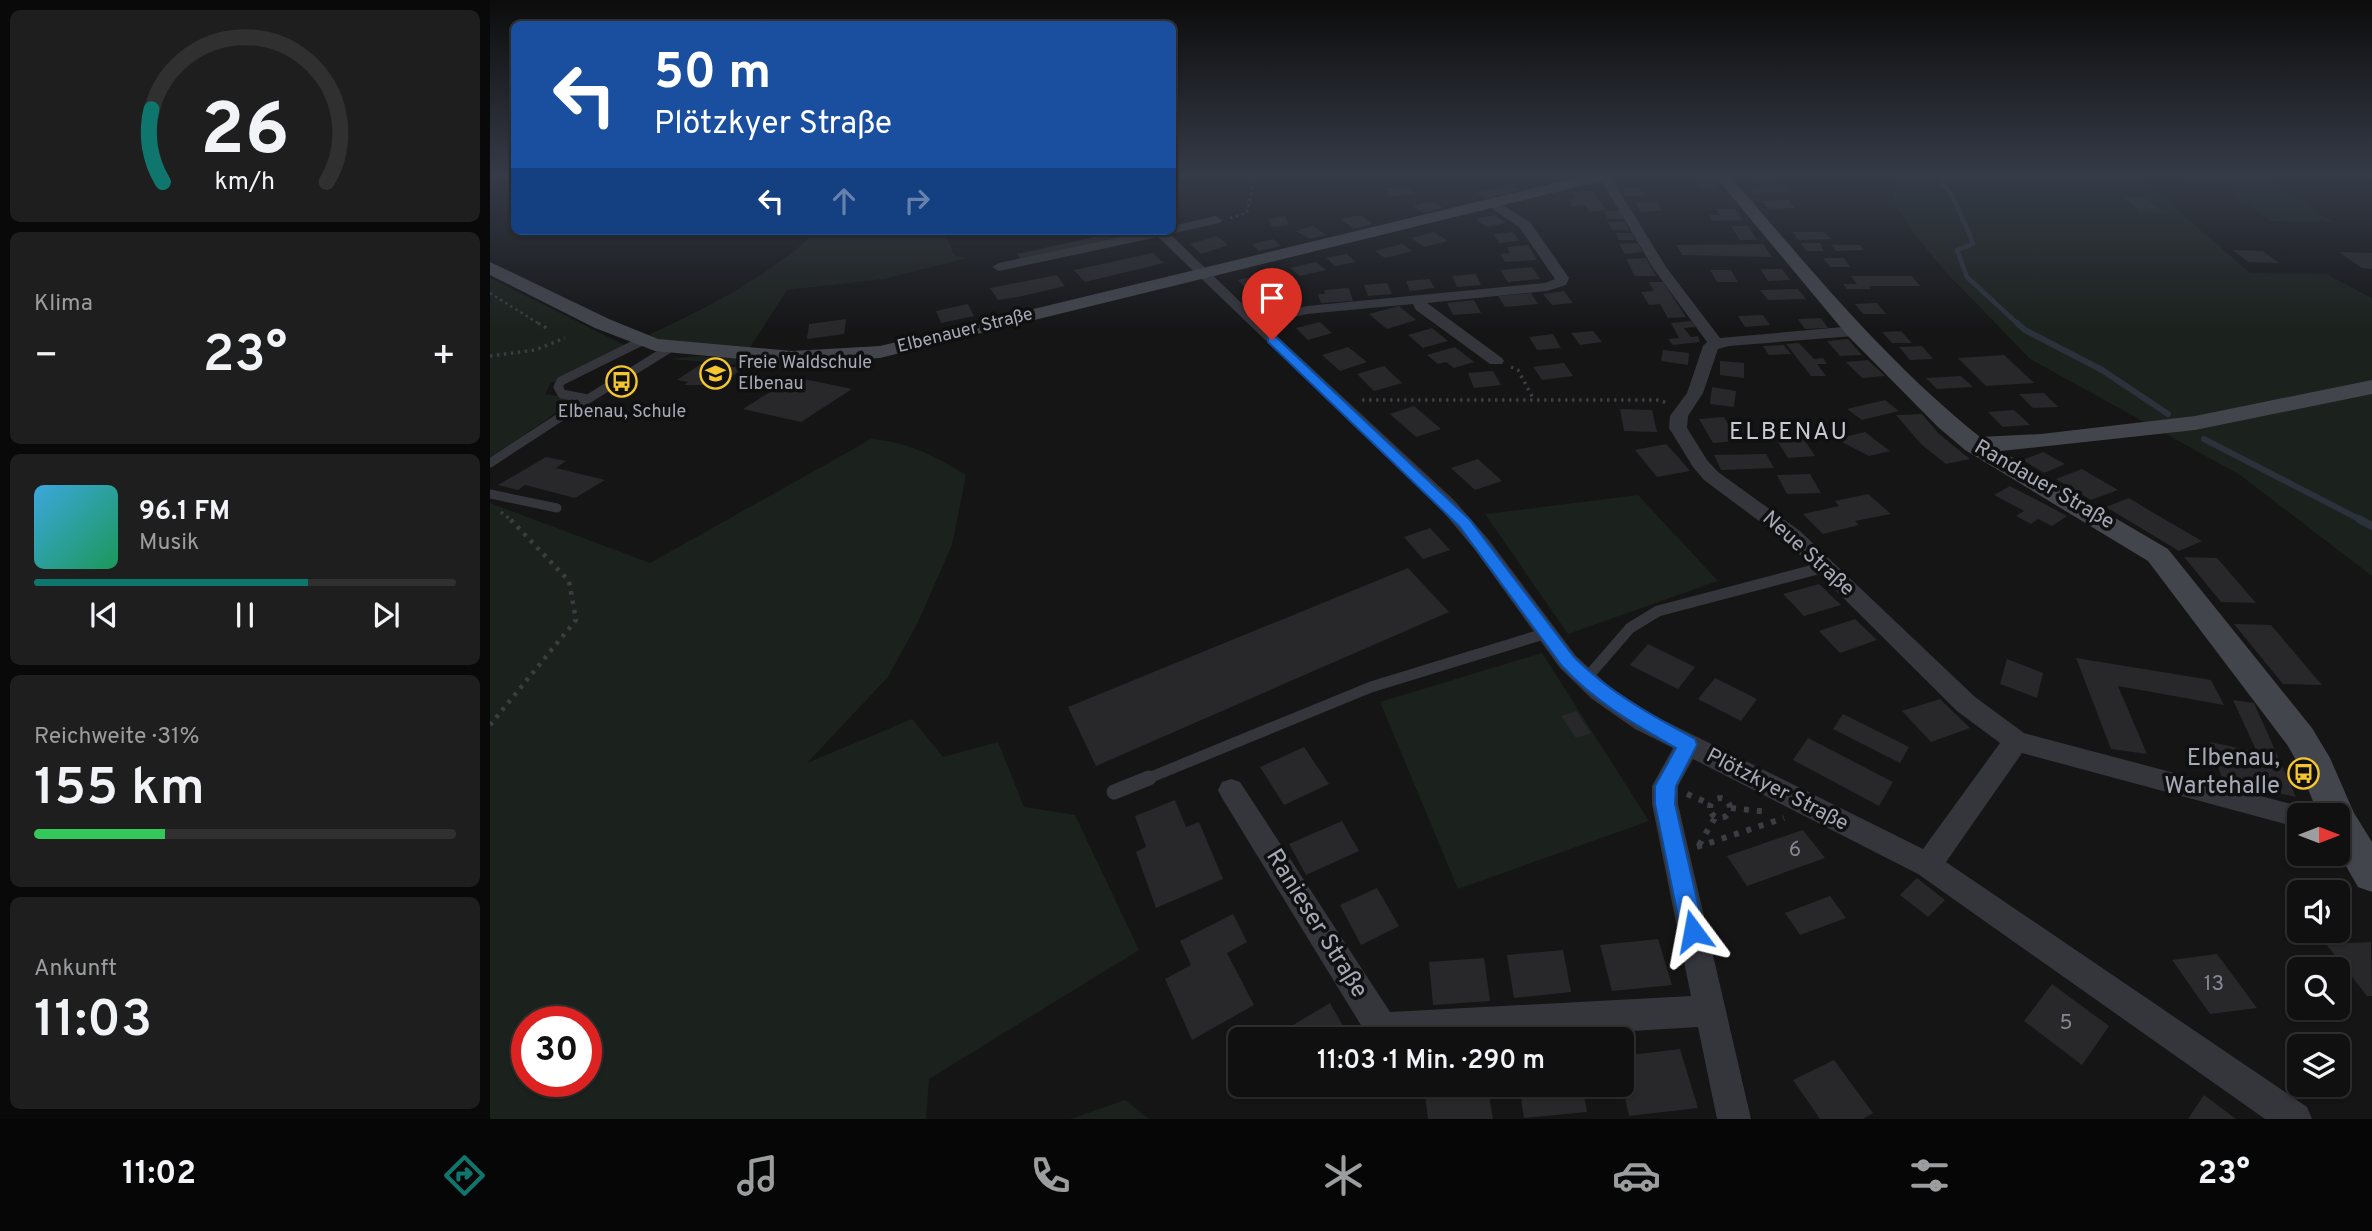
<!DOCTYPE html>
<html lang="de">
<meta charset="utf-8">
<style>
:root{--surface:#101010;--page:#1e1e1e;--text:#f1f3f6;--muted:#9c9d9f;--line:#303030;--accent:#0f766e}
body{margin:0;font-family:Overpass,sans-serif;background:var(--page);color:var(--text);height:100vh;display:flex;flex-direction:column;font-size:26px;white-space:nowrap}
*{box-sizing:border-box;margin:0}
p{font-size:23px;color:var(--muted)}
.icon{flex:none;width:38px;height:38px;fill:none;stroke:currentColor;stroke-width:2;stroke-linecap:round;stroke-linejoin:round}
.map{position:relative;flex:1;overflow:hidden}
.sheet{display:flex;flex-direction:column;gap:10px;padding:10px;background:#090909;width:490px}
.sheet>*{flex:none}
.hud{position:absolute;left:21px;top:21px;width:665px;height:214px;border-radius:10px;box-shadow:0 2px 5px #0004,0 0 0 2px var(--line);background:#1a4fa0;color:#fff;overflow:hidden}
.needle{width:46px;rotate:90deg}
.controls{position:absolute;left:1797px;top:803px;display:grid;gap:14px}
.controls a{display:grid;place-items:center;width:63px;height:63px;border-radius:10px;background:var(--surface);box-shadow:0 2px 5px #0004,0 0 0 2px var(--line);font-size:35px}
.speed{position:absolute;left:21px;top:1006px;display:flex;gap:14px;font-size:35px;font-weight:700;text-align:center}
.speed>*{display:grid;place-content:center;width:91px;height:91px;border-radius:50%;background:var(--surface);box-shadow:0 2px 5px #0004,0 0 0 2px var(--line);line-height:1}
.speed .limit{border:10px solid #d22;background:#fff;color:#111}
.pin{position:absolute;display:grid;place-items:center;width:60px;height:60px;color:#fff;margin:-72px -30px;border-radius:50% 50% 50% 0;rotate:-45deg;box-shadow:0 0 7px #0007}
.pin .icon{rotate:45deg}
.me{position:absolute;width:77px;margin:-38px;rotate:347deg;stroke-linejoin:round;filter:drop-shadow(0 0 5px #0008)}
.turn{display:flex;align-items:center;gap:24px;height:147px;padding:0 28px;font-size:32px}
.turn .icon{width:91px;height:91px;stroke-width:2.5}
.turn b{display:block;font-size:49px;line-height:60px}
.lanes{display:flex;align-items:center;height:66px;padding:0 28px;background:#0003;justify-content:center;gap:35px;direction:ltr}
.lanes .off{opacity:.35}
.big{font-size:52px;font-weight:600;line-height:1.1}
.sheet .tile{flex:1;display:flex;flex-direction:column;justify-content:center;gap:10px;min-width:0;padding:0 24px;border-radius:10px;background:var(--page)}
.sheet .dial{align-items:center;gap:0}
.dial svg{height:182px;overflow:visible;fill:none;stroke:var(--line);stroke-width:7;stroke-linecap:round;text-anchor:middle}
.dial text{fill:var(--text);stroke:none}
.song{display:flex;align-items:center;gap:21px}
.cover{width:84px;height:84px;border-radius:10px;background:linear-gradient(135deg,hsl(200 70% 55%),hsl(150 70% 35%))}
.played{height:7px;border-radius:4px;background:linear-gradient(90deg,var(--accent) 65%,var(--line) 65%)}
.keys{display:flex;justify-content:space-around;direction:ltr}
.heat{display:flex;justify-content:space-between;align-items:center;font-size:38px;direction:ltr}
.charge{height:10px;border-radius:5px;background:linear-gradient(90deg,#34c759 31%,var(--line) 0)}
.trip{position:absolute;left:738px;top:1027px;width:406px;height:70px;border-radius:10px;background:var(--surface);box-shadow:0 2px 5px #0004,0 0 0 2px var(--line);font-weight:600;line-height:70px;text-align:center}
.tab-bar{display:flex;height:112px;justify-content:space-around;align-items:center;background:#060606;color:var(--muted)}
.tab-bar .icon{width:49px;height:49px}
.tab-bar .current{color:var(--accent)}
.tab-bar b{font-size:32px;color:var(--text)}
main{display:flex;flex:1;min-height:0}
.map>svg:first-child{display:block}
.green{fill:#1b211c;fill-rule:evenodd}
.lines{fill:none;stroke-linecap:round;stroke-linejoin:round}
.stream-far2{stroke:#2b323b;stroke-width:4.5}
.stream-far1{stroke:#2b323b;stroke-width:6}
.stream{stroke:#2b323b;stroke-width:8}
.building{fill:#28282a}
.path-far3{stroke:#3b3d43;stroke-width:2.5;stroke-dasharray:2.5 3.5;stroke-linecap:butt}
.path-far2{stroke:#3b3d43;stroke-width:3.5;stroke-dasharray:2.5 4.5;stroke-linecap:butt}
.path-far1{stroke:#3b3d43;stroke-width:4.5;stroke-dasharray:3.5 6;stroke-linecap:butt}
.path{stroke:#3b3d43;stroke-width:6;stroke-dasharray:5 8;stroke-linecap:butt}
.lane-far2{stroke:#35363c;stroke-width:9}
.lane-far1{stroke:#35363c;stroke-width:11}
.lane{stroke:#35363c;stroke-width:15}
.street{fill:#35363c;fill-rule:evenodd}
.secondary{fill:#43454c;fill-rule:evenodd}
.route{fill:#1a73e8;stroke:#114b97;stroke-width:2}
.labels{text-anchor:middle;dominant-baseline:central;stroke-width:7;stroke-linejoin:round;paint-order:stroke}
.far-street-label{font-size:18px;fill:#a6aab7;stroke:#101011}
.far-poi-label{font-size:18px;fill:#a6aab7;stroke:#101011;text-anchor:start}
.street-label{font-size:21px;fill:#a6aab7;stroke:#101011}
.near-number-label{font-size:21px;fill:#868993}
.quarter-label{font-size:24px;letter-spacing:2px;fill:#c7c9d3;stroke:#101011}
.near-poi-label{font-size:24px;fill:#a6aab7;stroke:#101011;text-anchor:end}
.near-street-label{font-size:24px;fill:#a6aab7;stroke:#101011}
</style>
<main>
<section class="sheet">
<div class="tile dial"><svg viewBox="0 0 100 80">
<path d="M14 69A42 42 0 1 1 86 69"/>
<path d="M14 69A42 42 0 0 1 9 37" stroke="#0f766e"/>
<text x="50" y="56" font-size="32" font-weight="700">26</text>
<text x="50" y="72" font-size="11">km/h</text>
</svg></div>
<div class="tile"><p>Klima</p>
<div class="heat"><a>−</a><b class="big">23°</b><a>+</a></div>
</div>
<div class="tile">
<div class="song"><i class="cover"></i><div><b>96.1 FM</b><p>Musik</p></div></div>
<div class="played"></div>
<div class="keys"><svg class="icon" aria-label="previous" viewBox="0 0 24 24"><path d="M18 5L8 12l10 7zM5 5v14"/></svg><svg class="icon" aria-label="pause" viewBox="0 0 24 24"><path d="M8 5v14M16 5v14"/></svg><svg class="icon" aria-label="next" viewBox="0 0 24 24"><path d="M6 5l10 7-10 7zM19 5v14"/></svg></div>
</div>
<div class="tile"><p>Reichweite · 31%</p><b class="big">155 km</b><div class="charge"></div></div>
<div class="tile"><p>Ankunft</p><b class="big">11:03</b></div>
</section>
<div class="map">
<svg width="1882" height="1119" viewBox="0 0 1882 1119">
<rect width="100%" height="100%" fill="#151516"/>
<path class="green" d="M1400,175H1773L1843,222L1780,221L1731,184L1657,183L1760,273L1836,274L1882,298V576L1750,475L1540,359L1453,269L1424,234L1405,204Z
M327,231H454L464,255L478,258L393,279L297,290L257,352L187,344L156,336C217,308 278,277 327,231Z
M0,278L136,346L61,383L55,394L86,399L0,458Z
M205,356L304,362L367,360L361,364L306,370L181,359Z
M381,439C418,442 445,456 476,475L462,545L428,622L398,677L317,763L422,719L453,757L508,742L534,807L585,815L649,950L439,1079L436,1119H0V503L160,563ZM37,1022H96V1082H37Z
M1148,495L1228,581L1078,634L995,514Z
M1052,653L1159,821L968,889L890,702Z
M635,1100L659,1119H581Z"/>
<g class="lines">
<path class="stream-far2" d="M1450,175C1450,186 1461,190 1464,200C1470,215 1478,228 1483,244L1467,250L1477,277L1529,325"/>
<path class="stream-far1" d="M1527,323L1535,330L1612,370L1678,414
M1714,439L1873,521"/>
<path class="stream" d="M1869,519L1882,526"/>
</g>
<path class="building" d="M1262,175H1278L1288,186H1296L1301,192L1264,193L1259,187H1272Z
M1222,181L1227,189H1210L1205,182Z
M1019,185L1030,190L996,198L986,193Z
M916,186L924,193L902,197L895,189Z
M1132,188H1150L1154,196H1136Z
M1103,191L1116,210L1100,212L1095,205L1082,206L1078,200L1087,199L1082,192Z
M1633,197L1655,198L1673,213L1650,212Z
M1299,200L1305,208L1278,209L1272,201Z
M942,201L953,208L934,213L923,206Z
M1146,203H1167L1172,211L1151,212Z
M1226,209H1245L1252,220L1222,221L1219,215H1230Z
M1114,211H1130L1134,219H1118Z
M871,215L883,224L863,229L851,219Z
M1004,215L1016,223L997,227L985,219Z
M795,216L799,225L782,227L778,219Z
M1118,222H1135L1139,230H1122Z
M823,226L836,235L819,239L806,231Z
M1241,226H1258L1267,240H1250Z
M632,231L646,233L531,259L527,254Z
M944,232L958,241L934,247L921,238Z
M1023,232L1029,241L1009,243L1004,234Z
M1303,232H1334L1341,239L1308,240Z
M1126,233H1142L1145,240H1129Z
M727,236L738,245L711,254L700,244Z
M783,239L791,246L769,251L762,244Z
M1148,243L1152,252L1135,254L1129,244Z
M1311,243H1330L1334,251H1316Z
M912,244L923,251L895,258L885,251Z
M1273,244L1282,257L1192,255L1187,245Z
M1038,245L1047,260L1015,262L1010,254L1020,253L1017,247Z
M1341,245H1370L1374,250L1346,251Z
M1743,250L1773,251L1789,263L1758,262Z
M1849,252L1882,253V269L1872,268Z
M663,253L674,263L595,282L584,270Z
M857,254L866,262L845,266L836,258Z
M1156,258L1166,276H1145L1136,259Z
M1333,258H1354L1360,267H1340Z
M826,262L836,270L810,276L800,268Z
M1042,267L1050,279L1018,282L1010,270Z
M1270,269H1292L1300,280L1278,281Z
M1220,270H1241L1248,282H1227Z
M986,274L991,285L967,287L962,276Z
M567,275L575,286L528,297L508,300L500,288Z
M771,275L781,284L758,290L747,280Z
M1361,276H1422L1430,286H1379L1381,289H1357L1353,284H1367Z
M940,279L944,288L920,291L916,281Z
M1159,282H1173L1196,317L1178,318L1170,304L1159,305L1151,292L1164,291Z
M897,283L902,294L878,296L874,285Z
M859,288L863,301L831,303L828,294H835L834,290Z
M788,289L800,301L777,307L764,295Z
M1308,289L1316,299L1278,300L1270,290Z
M1074,291L1083,303L1062,305L1053,294Z
M1041,293L1048,304L1015,307L1008,296Z
M984,300L991,313L963,315L957,303Z
M1387,303L1396,314H1373L1365,304Z
M478,304L484,316L451,323L446,311Z
M909,306L926,320L897,329L879,314Z
M1273,315L1280,325L1255,327L1248,316Z
M1331,318L1338,328L1315,329L1308,319Z
M356,319L354,334L317,339L319,324Z
M1201,321L1206,327L1194,328L1201,337L1208,336L1210,342L1183,345L1178,339L1189,338L1181,323Z
M830,322L842,333L818,340L806,328Z
M942,328L958,341L933,348L918,335Z
M1103,331L1112,342L1090,345L1081,333Z
M1411,331L1422,343H1402L1392,332Z
M1063,334L1071,348L1047,350L1039,337Z
M1358,339L1372,355L1350,356L1337,341Z
M1309,343L1324,359L1333,358L1337,364H1327L1336,376H1321L1296,344Z
M1294,345L1301,354L1279,355L1273,346Z
M1432,346L1443,359L1420,360L1409,347Z
M858,347L877,362L850,371L832,355Z
M965,347L984,362L964,368L956,362L948,364L937,355Z
M1173,350L1199,353L1198,365L1171,361Z
M1514,355L1544,383L1496,386L1468,358Z
M1378,360L1395,376L1372,378L1356,362Z
M1230,361L1254,363V378L1230,375Z
M1074,363L1083,376L1052,380L1043,367Z
M211,364L253,368L230,385H194L198,382L187,380Z
M894,366L912,383L884,391L867,374Z
M1003,371L1011,385L984,388L978,373Z
M266,376L286,378L273,388L253,386Z
M1471,376L1483,387L1447,389L1436,378Z
M304,377L362,389L311,422L253,409Z
M1222,387L1246,391L1244,407L1220,404Z
M1554,393L1568,407L1543,408L1529,394Z
M1395,400L1409,411L1372,420L1357,409Z
M924,406L938,418L951,429L926,437L900,414Z
M1130,409L1162,410L1167,432L1134,431Z
M1524,410L1540,425L1513,427L1498,412Z
M1432,414L1449,434L1480,459L1456,464L1431,444L1406,415Z
M1234,417L1244,434H1240L1244,441L1223,443L1209,419Z
M1375,432L1400,451L1379,456L1346,439Z
M1311,435L1325,456L1298,458L1284,436Z
M1176,444L1188,457L1200,471L1167,477L1145,450Z
M1553,452L1575,464L1554,473L1533,460Z
M1276,454L1284,468L1231,470L1224,455Z
M56,457L76,461L66,468L115,480L85,498L35,485L28,490L8,485Z
M988,459L1012,481L985,490L961,468Z
M1592,469L1628,490L1601,500L1566,479Z
M1320,474L1331,493L1297,494L1287,475Z
M1520,486L1549,501L1577,516L1562,526L1548,519L1541,524L1526,516L1534,511L1504,495Z
M1378,494L1401,514L1365,521L1369,525L1333,534L1313,514L1349,506L1345,501Z
M1639,498L1667,515L1712,541L1689,551L1616,507Z
M940,528L960,550L933,559L914,537Z
M1694,557L1727,558L1766,603L1731,602Z
M918,568L959,612L606,766L578,707Z
M1329,584L1351,605L1314,616L1293,594Z
M1365,619L1387,640L1350,653L1329,631Z
M1744,624L1781,625L1832,685L1793,684Z
M1158,644L1205,667L1188,689L1140,665Z
M1586,658L1721,680L1734,705L1628,686L1657,754L1621,749Z
M1517,659L1553,673L1547,698L1510,684Z
M1225,678L1267,699L1251,721L1208,699Z
M1450,699L1480,728L1441,742L1412,711Z
M1743,700L1764,703L1806,797L1733,781L1720,742L1767,752Z
M1086,711L1101,733L1086,738L1071,716Z
M1353,714L1419,747L1410,763L1343,729Z
M1318,738L1403,782L1389,806L1303,760Z
M814,747L839,784L794,805L770,767Z
M685,800L696,827L709,822L733,879L666,908L646,852L656,847L645,816Z
M852,821L869,851L816,875L799,844Z
M1313,830L1335,858L1257,886L1237,856Z
M1427,878L1455,900L1438,917L1410,895Z
M887,888L909,926L871,945L850,905Z
M1340,896L1356,918L1310,935L1295,913Z
M743,914L757,942L737,953L764,1005L702,1040L675,979L701,965L690,941Z
M1168,939L1182,985L1122,991L1110,945Z
M1881,942L1882,996H1877L1836,944Z
M1073,950L1081,992L1024,998L1017,955Z
M1727,954L1767,1008L1720,1014L1682,960Z
M994,958L1000,1001L943,1005L939,962Z
M1562,984L1619,1026L1592,1065L1534,1021Z
M840,1003L861,1040H784L783,1037Z
M1190,1049L1208,1108L1139,1116L1132,1085V1056Z
M1344,1060L1383,1113L1373,1119H1330L1303,1080Z
M808,1085H836L815,1098Z
M934,1085H997L1003,1119H938Z
M1029,1085H1092L1097,1112L1034,1118Z
M1714,1095L1746,1119H1698Z"/>
<g class="lines">
<path class="path-far3" d="M740,218L757,213L765,175
M0,293L51,325"/>
<path class="path-far2" d="M48,323L58,329
M0,356L45,350L75,338
M1021,367L1028,370L1044,400
M872,400H1167L1178,403
M11,512L22,521"/>
<path class="path-far1" d="M0,725L86,620L79,581L20,519"/>
<path class="path" d="M1197,794L1218,803
M1220 808a10 10 0 1 1 20 0a10 10 0 1 1-20 0Z
M1241,808L1279,812
M1209,845L1226,816
M1207,847L1294,818"/>
<path class="lane-far2" d="M152,341L71,381L68,387L72,394L98,399L180,348
M0,463L98,399
M0,494L67,508"/>
<path class="lane-far1" d="M1095,680L1140,628L1168,611L1335,567
M654,780L881,687L1057,633"/>
<path class="lane" d="M624,792L659,778"/>
<path class="street" d="M1104,175H1115L1122,179L1176,267L1230,338L1364,326L1372,331L1364,336L1239,346L1228,349L1213,393L1198,416L1197,428L1217,460L1228,472L1310,531L1485,697L1534,733L1820,809L1823,816H1810V828L1532,753L1456,862L1817,1107L1822,1119H1775L1428,874L1203,759L1188,786V804L1261,1119H1227L1208,1027L993,1040H880L732,798L728,790L732,782L741,779L750,782L900,1012L1201,996L1162,804V786L1183,748L1145,729L1102,699L1070,668L985,550L950,508L668,237L509,271L502,267L509,263L658,231H682V226L726,216L732,220L730,223L680,234L766,317L817,306L1055,283L1065,279L1030,228L994,203L1004,200L1040,222L1079,278L1076,285L1057,291L937,303L1012,358L1014,361L1012,364H1000L926,310L923,304L817,314L774,324L964,500L999,540L1086,656L1120,687L1163,715L1433,849L1510,743L1467,711L1296,541L1214,480L1203,467L1179,428L1180,416L1197,393L1213,346L1217,342L1163,268L1113,183L1105,178Z"/>
<path class="secondary" d="M1098,175H1123L1115,180L390,358L302,364L165,351L105,328L0,275V262L119,319L168,339L302,351L390,346Z
M1224,175H1239C1318,266 1395,361 1490,437L1551,434L1705,416L1882,380V394L1705,430L1511,451L1678,549L1822,728L1840,758L1864,813L1882,842V892L1868,887L1848,852V816H1829L1807,762L1798,746L1658,561L1475,450L1448,427L1357,335Z"/>
</g>
<linearGradient id="sky" x2="0" y2="1"><stop stop-color="#0c0c0c"/><stop offset="0.53" stop-color="#353b47"/><stop offset="1" stop-color="#353b47" stop-opacity="0"/></linearGradient>
<rect width="1882" height="331" fill="url(#sky)"/>
<path class="route" d="M778,337H786L980,520L1084,657C1120,693 1161,715 1205,739L1207,745L1186,786L1185,804L1214,931L1211,939L1203,942L1195,939L1191,931L1165,804V786L1186,748C1144,724 1105,702 1072,666L969,526L778,342Z"/>
<defs>
<symbol id="school-ring" viewBox="-11 -11 22 22"><circle r="9.5" fill="#101011" stroke="#f5c62e" stroke-width="1.5"/><path d="M0-5L7-2L0 1L-7-2ZM-4 1L0 2.5L4 1V4Q0 6-4 4Z" fill="#f5c62e"/></symbol>
<symbol id="bus-ring" viewBox="-11 -11 22 22"><circle r="9.5" fill="#101011" stroke="#f5c62e" stroke-width="1.5"/><path d="M-5-6H5V4H4V6H2V4H-2V6H-4V4H-5ZM-3.5-4V0h7V-4ZM-3.5 1.2v1.5H-2V1.2ZM2 1.2v1.5H3.5V1.2Z" fill="#f5c62e"/></symbol>
</defs>
<g fill-rule="evenodd">
<use href="#school-ring" x="208" y="356" width="35" height="35"/>
<use href="#bus-ring" x="114" y="364" width="35" height="35"/>
<use href="#bus-ring" x="1796" y="756" width="35" height="35"/>
</g>
<g class="labels">
<g class="far-street-label">
<text transform="translate(475 331) rotate(-14)">Elbenauer Straße</text>
</g>
<g class="far-poi-label">
<text x="248" y="363">Freie Waldschule<tspan x="248" dy="21">Elbenau</tspan></text>
<text x="132" y="412" text-anchor="middle">Elbenau, Schule</text>
</g>
<g class="street-label">
<text transform="translate(1554 485) rotate(30)">Randauer Straße</text>
<text transform="translate(1318 554) rotate(42)">Neue Straße</text>
<text transform="translate(1287 790) rotate(27)">Plötzkyer Straße</text>
</g>
<g class="near-number-label">
<text x="1305" y="850">6</text>
<text x="1724" y="984">13</text>
<text x="1576" y="1023">5</text>
</g>
<g class="quarter-label">
<text x="1299" y="433">ELBENAU</text>
</g>
<g class="near-poi-label">
<text x="1790" y="759">Elbenau,<tspan x="1790" dy="28">Wartehalle</tspan></text>
</g>
<g class="near-street-label">
<text transform="translate(826 924) rotate(58)">Ranieser Straße</text>
</g>
</g>
</svg>
<div class="controls">
<a><svg class="needle" viewBox="-14 -14 28 28"><path d="M0-13l5 13h-10z" fill="#e53935"/><path d="M0 13l5-13h-10z" fill="#9c9d9f"/></svg></a>
<a><svg class="icon" aria-label="sound" viewBox="0 0 24 24"><path d="M4 9h4l5-4v14l-5-4H4zM17 9q2 3 0 6"/></svg></a>
<a><svg class="icon" aria-label="search" viewBox="0 0 24 24"><circle cx="10" cy="10" r="6"/><path d="M15 15l6 6"/></svg></a>
<a><svg class="icon" aria-label="layers" viewBox="0 0 24 24"><path d="M12 4l9 5-9 5-9-5zM3 14l9 5 9-5"/></svg></a>
</div>
<div class="speed"><div class="limit">30</div></div>
<div class="pin" style="left:782px;top:340px;background:#d93025"><svg class="icon" aria-label="arrive" viewBox="0 0 24 24"><path d="M6 21V4h12l-3 4 3 4H6"/></svg></div>
<svg class="me" style="left:1203px;top:931px" viewBox="-20 -20 40 40"><path d="M0-17L14 15 0 8-14 15z" fill="#1a73e8" stroke="#fff" stroke-width="4"/></svg>
<div class="trip">11:03 · 1 Min. · 290 m</div>
<div class="hud">
<div class="turn"><svg class="icon" aria-label="left" viewBox="0 0 24 24"><path d="M17 20v-9H6M10 6l-5 5 5 5"/></svg><div><b>50 m</b>Plötzkyer Straße</div></div>
<div class="lanes"><svg class="icon" aria-label="left" viewBox="0 0 24 24"><path d="M17 20v-9H6M10 6l-5 5 5 5"/></svg><svg class="icon off" aria-label="ahead" viewBox="0 0 24 24"><path d="M12 20V5M6 11l6-6 6 6"/></svg><svg class="icon off" aria-label="right" viewBox="0 0 24 24"><path d="M7 20v-9h11M14 6l5 5-5 5"/></svg></div>
</div>
</div>
</main>
<nav class="tab-bar">
<b>11:02</b>
<svg class="icon current" aria-label="directions" viewBox="0 0 24 24"><path d="M12 3l9 9-9 9-9-9zM9 14v-3h6M13 9l2 2-2 2"/></svg>
<svg class="icon" aria-label="music" viewBox="0 0 24 24"><path d="M9 18V5l10-2v13"/><circle cx="6" cy="18" r="3"/><circle cx="16" cy="16" r="3"/></svg>
<svg class="icon" aria-label="phone" viewBox="0 0 24 24"><path d="M5 4h4l2 5-3 2q2 4 5 5l2-3 5 2v4C11 20 4 13 5 4z"/></svg>
<svg class="icon" aria-label="climate" viewBox="0 0 24 24"><path d="M12 3v18M4 7l16 10M4 17L20 7"/></svg>
<svg class="icon" aria-label="car" viewBox="0 0 24 24"><path d="M5 17H2v-5l4-1 3-4h7l3 4 3 1v5h-3M9 17h6M6 11h13"/><circle cx="7" cy="17" r="2"/><circle cx="17" cy="17" r="2"/></svg>
<svg class="icon" aria-label="filters" viewBox="0 0 24 24"><path d="M4 7h16M4 17h16"/><circle cx="9" cy="7" r="2"/><circle cx="15" cy="17" r="2"/></svg>
<b>23°</b>
</nav>
